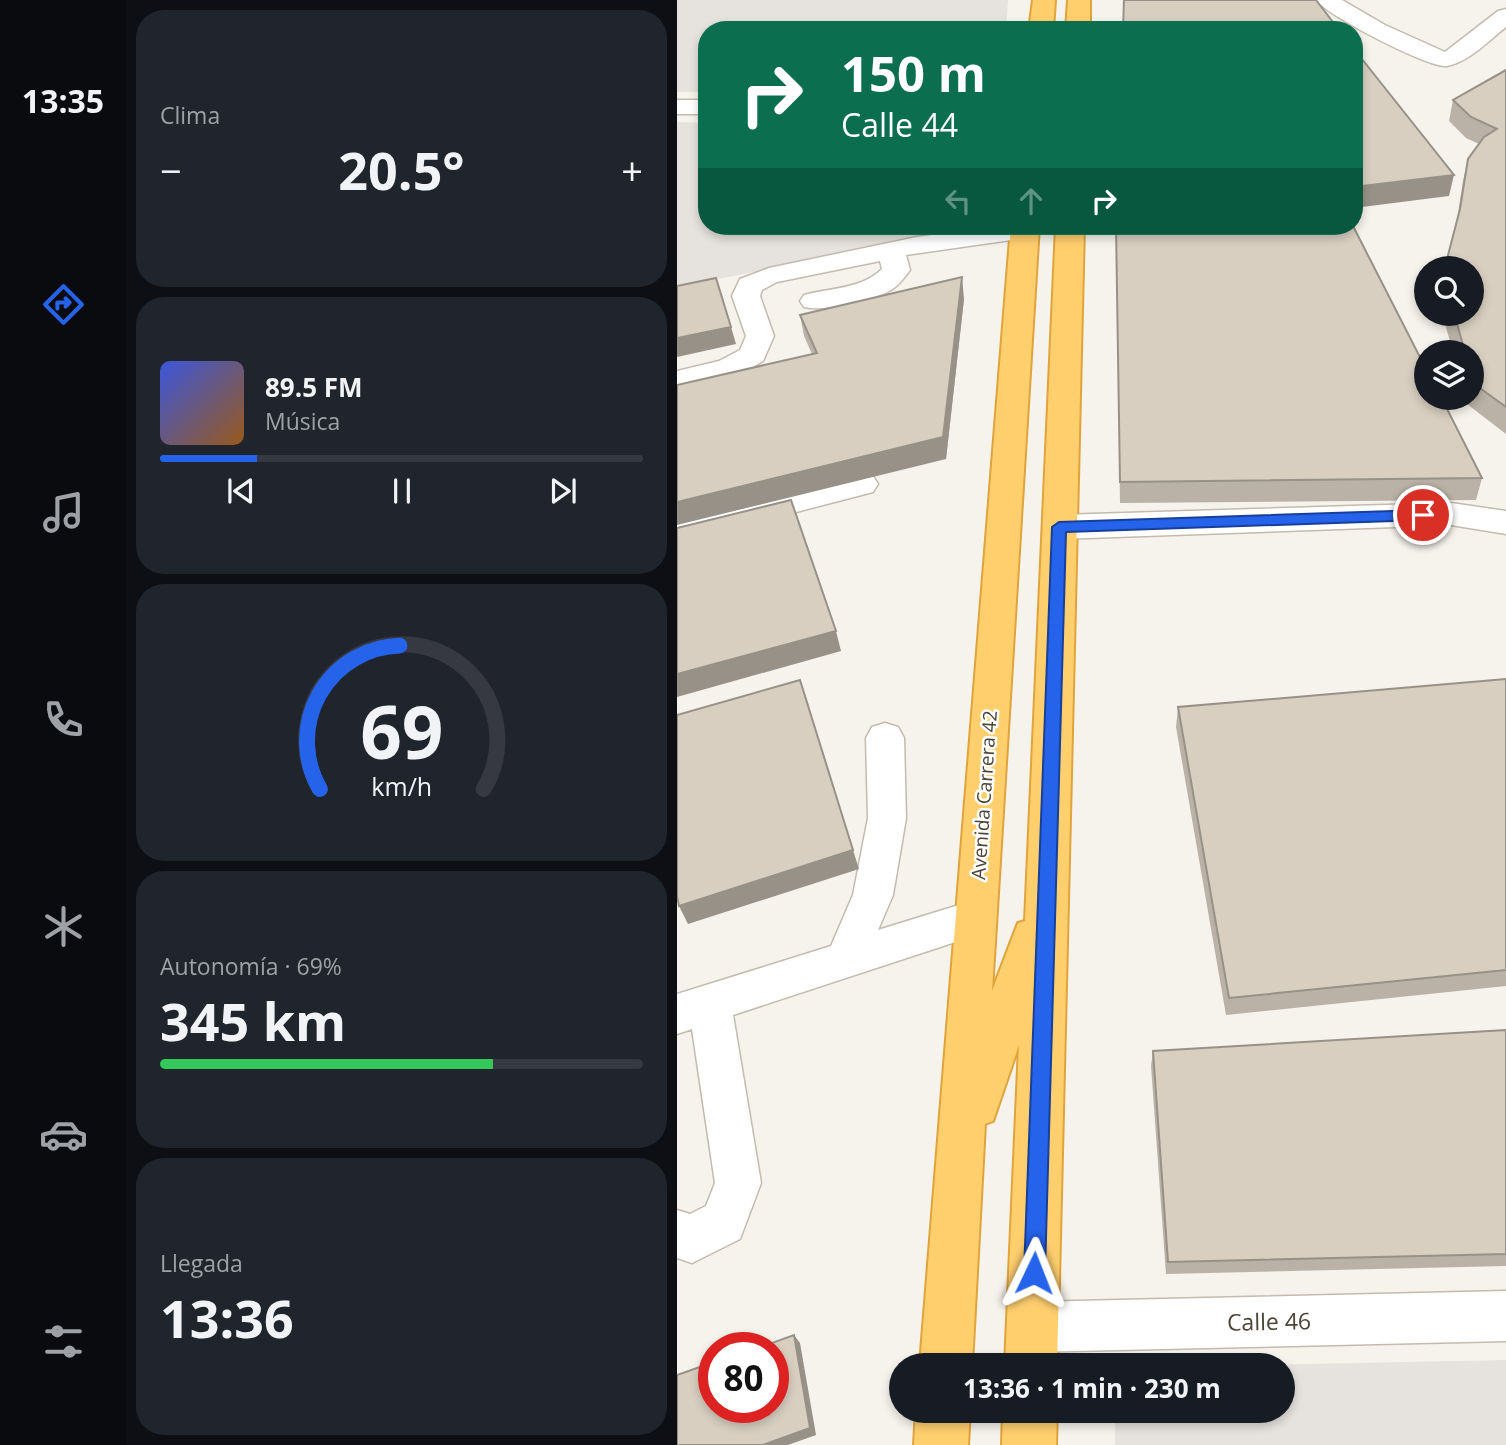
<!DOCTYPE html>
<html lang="es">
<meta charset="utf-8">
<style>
:root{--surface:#171b24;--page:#20242c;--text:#f1f3f6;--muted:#9ea1a6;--line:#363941;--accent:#2563eb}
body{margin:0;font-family:"Open Sans",sans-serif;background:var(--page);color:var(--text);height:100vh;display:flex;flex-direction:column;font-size:26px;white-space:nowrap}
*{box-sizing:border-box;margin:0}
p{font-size:23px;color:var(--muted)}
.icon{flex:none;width:38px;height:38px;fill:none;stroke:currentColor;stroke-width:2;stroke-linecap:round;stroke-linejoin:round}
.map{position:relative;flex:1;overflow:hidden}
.details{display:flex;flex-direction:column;gap:10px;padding:10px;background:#0d0f14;width:551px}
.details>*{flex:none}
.hud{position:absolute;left:21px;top:21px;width:665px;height:214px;border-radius:28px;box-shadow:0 4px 10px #0003;background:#0b6e4f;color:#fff;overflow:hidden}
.controls{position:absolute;left:737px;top:256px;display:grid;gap:14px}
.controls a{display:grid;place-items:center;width:70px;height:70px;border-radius:50%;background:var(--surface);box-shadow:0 4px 10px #0003;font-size:35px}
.speed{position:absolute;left:21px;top:1332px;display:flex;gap:14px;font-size:35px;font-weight:700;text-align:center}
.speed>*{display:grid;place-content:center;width:91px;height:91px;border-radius:50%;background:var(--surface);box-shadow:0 4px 10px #0003;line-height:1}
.speed .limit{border:10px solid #d22;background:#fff;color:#111}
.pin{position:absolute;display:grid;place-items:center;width:60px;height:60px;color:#fff;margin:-30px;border:4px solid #fff;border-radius:50%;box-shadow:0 2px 7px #0007}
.me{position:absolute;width:77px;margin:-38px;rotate:2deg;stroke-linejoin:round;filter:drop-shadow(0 0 5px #0008)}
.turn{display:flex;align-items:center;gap:24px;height:147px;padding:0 28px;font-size:32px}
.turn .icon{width:91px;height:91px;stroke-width:2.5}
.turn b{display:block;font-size:49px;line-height:60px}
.lanes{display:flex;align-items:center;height:66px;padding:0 28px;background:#0003;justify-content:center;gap:35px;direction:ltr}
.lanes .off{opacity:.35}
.big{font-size:52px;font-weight:700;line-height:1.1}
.details .tile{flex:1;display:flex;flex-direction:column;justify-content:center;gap:10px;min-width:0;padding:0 24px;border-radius:28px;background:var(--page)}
.details .dial{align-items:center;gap:0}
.dial svg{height:182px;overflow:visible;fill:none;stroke:var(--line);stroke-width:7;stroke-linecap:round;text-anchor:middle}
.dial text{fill:var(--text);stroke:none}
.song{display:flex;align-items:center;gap:21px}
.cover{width:84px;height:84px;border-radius:10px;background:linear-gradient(135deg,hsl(230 70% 55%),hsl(30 70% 35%))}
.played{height:7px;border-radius:4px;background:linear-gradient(90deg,var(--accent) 20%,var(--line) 20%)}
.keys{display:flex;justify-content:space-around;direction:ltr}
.heat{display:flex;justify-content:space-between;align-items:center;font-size:38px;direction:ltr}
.charge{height:10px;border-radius:5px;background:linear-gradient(90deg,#34c759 69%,var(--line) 0)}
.trip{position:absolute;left:212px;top:1353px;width:406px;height:70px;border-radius:35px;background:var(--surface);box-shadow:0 4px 10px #0003;font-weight:700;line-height:70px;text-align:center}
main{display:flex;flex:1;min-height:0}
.tab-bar{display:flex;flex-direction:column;width:126px;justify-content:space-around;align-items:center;background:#090b0e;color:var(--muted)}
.tab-bar .icon{width:49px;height:49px}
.tab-bar .current{color:var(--accent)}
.tab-bar b{font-size:32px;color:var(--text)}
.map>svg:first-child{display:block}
.industrial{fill:#e6e2dd}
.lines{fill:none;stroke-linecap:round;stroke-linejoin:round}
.minor-casing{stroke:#c2bbae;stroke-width:3}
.highway-casing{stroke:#e0a43c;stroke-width:4}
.minor{fill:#fff;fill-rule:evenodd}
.highway{fill:#ffcf6e;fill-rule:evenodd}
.wall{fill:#bab2a6}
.shaded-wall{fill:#979187}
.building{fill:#d8cfc1;stroke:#979187;stroke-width:2}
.route{fill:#2563eb;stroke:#184099;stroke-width:2}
.labels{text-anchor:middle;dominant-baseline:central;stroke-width:5;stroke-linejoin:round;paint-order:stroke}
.street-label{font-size:19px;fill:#4b4439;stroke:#fff}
.near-street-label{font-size:23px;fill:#4b4439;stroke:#fff}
</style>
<main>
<nav class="tab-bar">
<b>13:35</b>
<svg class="icon current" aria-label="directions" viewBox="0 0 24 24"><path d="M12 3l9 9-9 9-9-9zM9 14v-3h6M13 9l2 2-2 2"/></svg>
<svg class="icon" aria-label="music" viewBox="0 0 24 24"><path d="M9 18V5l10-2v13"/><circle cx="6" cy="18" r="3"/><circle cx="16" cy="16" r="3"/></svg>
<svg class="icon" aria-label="phone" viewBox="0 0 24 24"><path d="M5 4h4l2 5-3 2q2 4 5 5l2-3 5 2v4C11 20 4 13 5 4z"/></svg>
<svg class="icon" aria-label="climate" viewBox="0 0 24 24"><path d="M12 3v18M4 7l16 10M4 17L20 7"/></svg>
<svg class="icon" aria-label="car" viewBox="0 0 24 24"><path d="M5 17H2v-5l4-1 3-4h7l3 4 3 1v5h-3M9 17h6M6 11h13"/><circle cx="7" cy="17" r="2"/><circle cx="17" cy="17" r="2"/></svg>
<svg class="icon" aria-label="filters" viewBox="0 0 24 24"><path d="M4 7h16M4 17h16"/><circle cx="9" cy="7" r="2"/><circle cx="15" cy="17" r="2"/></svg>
</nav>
<section class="details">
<div class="tile"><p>Clima</p>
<div class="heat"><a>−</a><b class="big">20.5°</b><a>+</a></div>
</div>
<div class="tile">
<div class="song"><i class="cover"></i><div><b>89.5 FM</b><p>Música</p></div></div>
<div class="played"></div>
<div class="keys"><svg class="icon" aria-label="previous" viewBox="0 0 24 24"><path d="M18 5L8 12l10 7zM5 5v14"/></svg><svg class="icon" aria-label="pause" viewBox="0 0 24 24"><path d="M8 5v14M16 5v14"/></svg><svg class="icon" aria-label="next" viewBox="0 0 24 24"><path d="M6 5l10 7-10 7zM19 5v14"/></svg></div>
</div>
<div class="tile dial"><svg viewBox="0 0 100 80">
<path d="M14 69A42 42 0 1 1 86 69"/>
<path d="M14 69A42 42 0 0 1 49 6" stroke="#2563eb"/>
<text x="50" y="56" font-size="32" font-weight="700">69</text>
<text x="50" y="72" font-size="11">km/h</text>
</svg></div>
<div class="tile"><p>Autonomía · 69%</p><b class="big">345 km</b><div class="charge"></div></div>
<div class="tile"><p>Llegada</p><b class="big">13:36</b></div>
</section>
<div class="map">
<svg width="829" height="1445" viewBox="0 0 829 1445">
<rect width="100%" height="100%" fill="#f6f3ec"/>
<path class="industrial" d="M0,0H331L329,30H30V92H0Z
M0,122L30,123V226H310L0,287Z
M829,1360V1445H438V1411L606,1410V1365H577Z"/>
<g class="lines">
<defs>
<path id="minor" d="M639,0H665L708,25L768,52L821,11L829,9V27C811,41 792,62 770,66C753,69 649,15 639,0Z
M0,100H30V114H0Z
M321,226H358L361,230L357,236L348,238L229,255L233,270C227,278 222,285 214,290C195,301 147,312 127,307L123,301L127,295C153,288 185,289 205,269L203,261L100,282L85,290L83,296L97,336L86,361L62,375L0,391V371L42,361L63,350L69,336L55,296L63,279L92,268L240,237Z
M185,473L196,476L201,484L196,492L0,543V519Z
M774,503L829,511V534L774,525L382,539L370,535L366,527L370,519L382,515Z
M208,723L221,727L227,738L229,818L216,895L201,930L298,900L312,905L318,918L312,931L56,1015L84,1183L63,1239L15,1263L0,1258V1210L13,1214L29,1206L38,1183L15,1029L0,1034V994L154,946L176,895L191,818L189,738L195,727Z
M829,1291V1341L355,1352L338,1344L330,1327L338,1310L355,1302Z"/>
<path id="highway" d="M356,0H378L376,30H352Z
M391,0H413V30H389Z
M334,226H362L315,991L341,923L348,921L379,226H407L380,1365H328L342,1045L316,1121L308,1124L295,1365H243Z
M239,1410H293L291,1445H237Z
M326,1410H380L379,1445H325Z"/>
</defs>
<use href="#minor" class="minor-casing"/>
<use href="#highway" class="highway-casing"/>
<use href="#minor" class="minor"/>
<use href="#highway" class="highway"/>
</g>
<path class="wall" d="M829,70V434L790,404L788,397H794V352H776L765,313H794V268H767L779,226L786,181L791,159L802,144L789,138L772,121L776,100Z
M439,226L805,478L799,500L443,503Z
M287,299L269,459L135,354L127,336L123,315Z
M829,679V986L549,1015L499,727L501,707Z
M829,1030V1266L489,1274L474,1066L476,1051Z"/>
<path class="shaded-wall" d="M777,175L772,196L677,208V187Z
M285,277L287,299L269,459L0,525V502Z
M54,327L59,344L0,357V338Z
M159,631L164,651L0,697V674Z
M176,850L182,869L11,924L2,906Z
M117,1335L123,1343L139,1435L111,1445H86Z"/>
<path class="building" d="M447,0H639L662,30H446Z
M677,49L777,175L677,187Z
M829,70V407L796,383L794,377V352H788L777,313H794V268H777L769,263L783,209L791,159L807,137L820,129L794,117L776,100Z
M439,226H676L749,369V397H764L805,478L443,482Z
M285,277L266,437L0,502V385L140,353L123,315Z
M39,278L54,327L0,338V286Z
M114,500L159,631L0,674V528Z
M829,679V970L552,998L501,707Z
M123,680L176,850L2,906L0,896V715Z
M829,1030V1254L491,1262L476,1051Z
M117,1335L133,1428L86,1445H0V1375L37,1362V1407H96V1348H81Z"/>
<path class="route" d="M746,510L753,515L746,520L389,532L368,1273L365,1281L357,1284L350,1281L347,1273L375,527L382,522Z"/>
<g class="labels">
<g class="street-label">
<text transform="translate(307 795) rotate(-86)">Avenida Carrera 42</text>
</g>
<g class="near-street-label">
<text transform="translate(592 1321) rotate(-1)">Calle 46</text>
</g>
</g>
</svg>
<div class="controls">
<a><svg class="icon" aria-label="search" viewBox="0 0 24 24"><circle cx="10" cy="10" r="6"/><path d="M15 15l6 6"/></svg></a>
<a><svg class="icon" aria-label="layers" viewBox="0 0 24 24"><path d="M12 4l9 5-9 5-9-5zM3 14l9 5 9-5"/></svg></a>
</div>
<div class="speed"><div class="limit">80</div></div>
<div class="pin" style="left:746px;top:515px;background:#d93025"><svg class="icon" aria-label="arrive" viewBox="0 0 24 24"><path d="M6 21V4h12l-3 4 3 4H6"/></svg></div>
<svg class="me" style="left:357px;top:1273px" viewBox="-20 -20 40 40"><path d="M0-17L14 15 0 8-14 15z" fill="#2563eb" stroke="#fff" stroke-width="4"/></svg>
<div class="trip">13:36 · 1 min · 230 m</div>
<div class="hud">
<div class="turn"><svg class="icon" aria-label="right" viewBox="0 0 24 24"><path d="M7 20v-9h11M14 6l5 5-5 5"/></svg><div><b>150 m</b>Calle 44</div></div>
<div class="lanes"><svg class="icon off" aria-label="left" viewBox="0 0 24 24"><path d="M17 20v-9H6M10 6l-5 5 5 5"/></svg><svg class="icon off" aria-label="ahead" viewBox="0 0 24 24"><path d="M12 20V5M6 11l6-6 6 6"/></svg><svg class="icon" aria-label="right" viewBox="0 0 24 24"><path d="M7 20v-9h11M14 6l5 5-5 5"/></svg></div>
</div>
</div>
</main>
